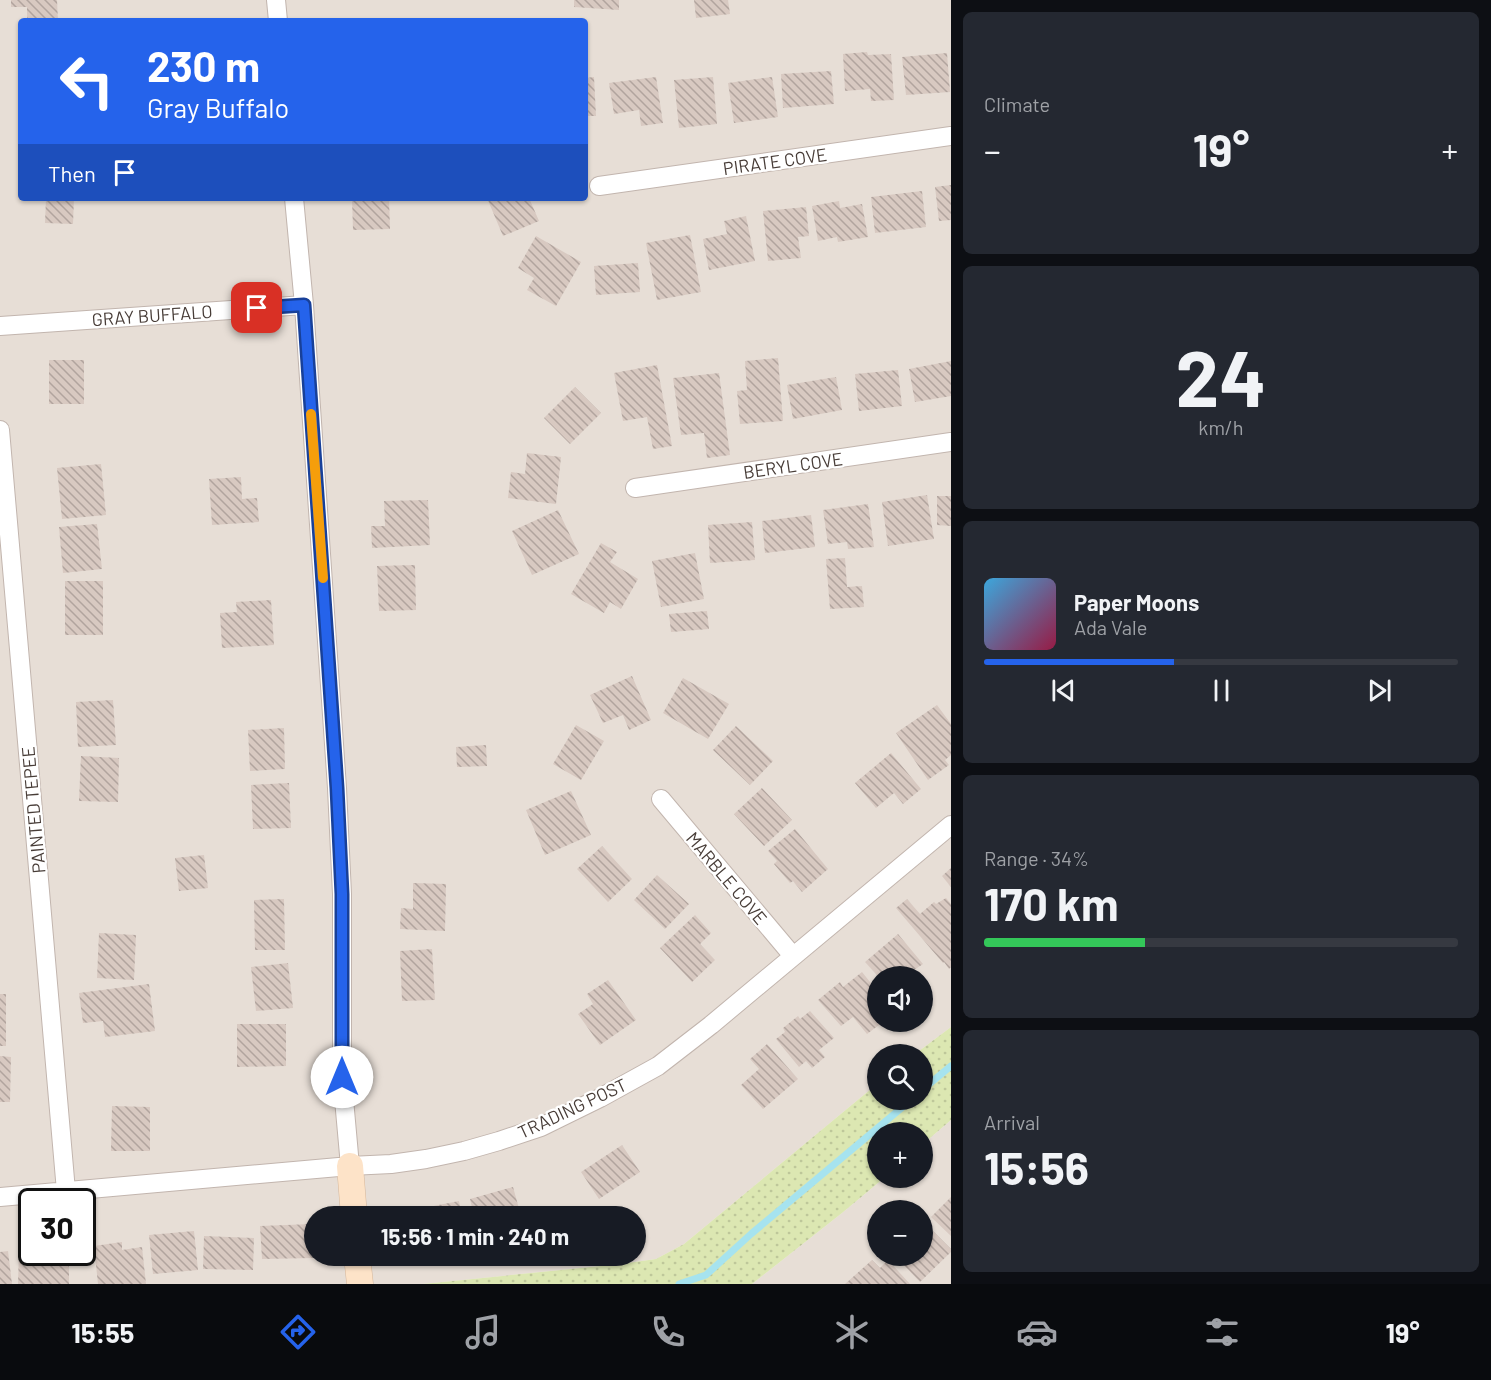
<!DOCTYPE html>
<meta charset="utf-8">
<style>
:root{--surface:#171b24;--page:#242831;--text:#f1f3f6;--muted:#9ea1a6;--line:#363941;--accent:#2563eb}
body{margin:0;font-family:Barlow,sans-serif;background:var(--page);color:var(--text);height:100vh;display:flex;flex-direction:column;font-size:22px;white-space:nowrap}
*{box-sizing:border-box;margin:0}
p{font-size:20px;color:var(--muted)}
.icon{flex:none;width:33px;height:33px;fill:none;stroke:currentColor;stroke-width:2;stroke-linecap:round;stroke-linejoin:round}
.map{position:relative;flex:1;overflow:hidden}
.sheet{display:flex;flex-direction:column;gap:12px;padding:12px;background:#0d0f14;width:540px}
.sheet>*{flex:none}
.guide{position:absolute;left:18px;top:18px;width:570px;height:183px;border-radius:6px;box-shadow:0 2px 4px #0004;background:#2563eb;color:#fff;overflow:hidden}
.tools{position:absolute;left:867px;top:966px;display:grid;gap:12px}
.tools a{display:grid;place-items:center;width:66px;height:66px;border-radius:50%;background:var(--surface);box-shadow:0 2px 4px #0004;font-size:30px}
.speed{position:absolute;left:18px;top:1188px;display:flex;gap:12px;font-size:30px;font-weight:700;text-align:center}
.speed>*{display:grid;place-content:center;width:78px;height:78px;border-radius:50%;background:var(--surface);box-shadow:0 2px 4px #0004;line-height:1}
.speed .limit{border:3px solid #111;border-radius:9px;background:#fff;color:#111}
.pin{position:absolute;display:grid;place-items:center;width:51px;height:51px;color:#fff;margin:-26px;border-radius:12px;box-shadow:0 3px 9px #0006}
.me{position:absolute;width:66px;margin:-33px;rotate:0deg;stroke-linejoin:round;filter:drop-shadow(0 0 4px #0008)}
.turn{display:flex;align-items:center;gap:21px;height:126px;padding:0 30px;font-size:27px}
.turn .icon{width:78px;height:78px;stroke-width:2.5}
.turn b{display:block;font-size:42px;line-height:51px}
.then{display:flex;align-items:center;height:57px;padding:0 30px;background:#0003;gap:12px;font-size:22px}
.big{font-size:45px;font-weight:700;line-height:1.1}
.sheet .card{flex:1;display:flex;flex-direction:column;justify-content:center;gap:9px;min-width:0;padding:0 21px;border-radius:9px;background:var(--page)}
.sheet .dial{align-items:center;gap:0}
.dial b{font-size:78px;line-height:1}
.song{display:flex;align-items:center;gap:18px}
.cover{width:72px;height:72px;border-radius:9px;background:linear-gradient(135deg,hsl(200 70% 55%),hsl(340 70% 35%))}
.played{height:6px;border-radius:3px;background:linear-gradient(90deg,var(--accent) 40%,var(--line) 40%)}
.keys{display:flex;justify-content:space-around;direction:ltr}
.heat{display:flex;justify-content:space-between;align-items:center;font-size:33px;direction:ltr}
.charge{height:9px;border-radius:4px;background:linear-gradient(90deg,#34c759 34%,var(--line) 0)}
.trip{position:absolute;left:304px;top:1206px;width:342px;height:60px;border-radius:30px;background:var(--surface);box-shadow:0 2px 4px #0004;font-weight:700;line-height:60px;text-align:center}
.tabs{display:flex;height:96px;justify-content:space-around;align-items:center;background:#090b0e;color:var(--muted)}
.tabs .icon{width:42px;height:42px}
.tabs .selected{color:var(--accent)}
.tabs b{font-size:27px;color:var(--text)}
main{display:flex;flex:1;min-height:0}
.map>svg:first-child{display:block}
.residential{fill:#e7ded6;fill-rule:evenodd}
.grass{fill:url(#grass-dots)}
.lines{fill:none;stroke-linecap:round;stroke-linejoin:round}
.stream{stroke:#a6e3ef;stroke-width:7}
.building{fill:url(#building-back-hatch)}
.street-casing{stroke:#c2b5ae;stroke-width:20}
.secondary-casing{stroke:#d5b79b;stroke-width:27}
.street{stroke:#fff;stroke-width:18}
.secondary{stroke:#fde3c8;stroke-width:26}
.route-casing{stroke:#184099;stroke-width:15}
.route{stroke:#2563eb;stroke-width:10}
.slow{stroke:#f59e0b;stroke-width:10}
.labels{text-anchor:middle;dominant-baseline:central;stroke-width:4.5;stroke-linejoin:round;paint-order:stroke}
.street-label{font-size:18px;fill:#473c37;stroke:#fff}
</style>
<main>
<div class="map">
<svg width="951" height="1284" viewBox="0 0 951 1284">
<defs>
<pattern id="grass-dots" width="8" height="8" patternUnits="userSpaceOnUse" patternTransform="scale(1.5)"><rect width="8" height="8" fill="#dce7b2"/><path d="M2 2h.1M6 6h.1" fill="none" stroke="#bec79a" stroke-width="1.8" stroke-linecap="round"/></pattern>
<pattern id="building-back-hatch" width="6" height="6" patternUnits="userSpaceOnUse" patternTransform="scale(1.5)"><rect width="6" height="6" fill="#d8c9c1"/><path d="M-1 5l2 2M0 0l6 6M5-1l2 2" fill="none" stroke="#b1a49e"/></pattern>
</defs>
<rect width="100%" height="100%" fill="#f3ede8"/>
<path class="residential" d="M0,0H951V1027L915,1054H878L877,1084L684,1244L656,1259L620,1264L423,1284H0ZM21,21H585V198H21ZM878,976H922V1022H878ZM32,1202H82V1252H32ZM315,1216H636V1256H315Z
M951,1120V1284H752L842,1213L884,1178H922L923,1144ZM878,1210H922V1256H878Z"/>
<path class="grass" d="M951,1027V1120L923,1144L922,1132H878V1178H884L842,1213L752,1284H423L620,1264L656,1259L684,1244L877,1084L878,1100H922V1054H915Z"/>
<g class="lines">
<path class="stream" d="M922,1090L951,1066
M679,1284L706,1275L751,1234L911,1100"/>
</g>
<path class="building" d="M11,0H57L58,21H27V7H11Z
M574,0H619V10L574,7Z
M694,0H728L730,14L696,18Z
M867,52L868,55L891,54L894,100L871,101L870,89L845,91L843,54Z
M947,53L950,92L906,95L902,57Z
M831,71L834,104L783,108L781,74Z
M594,77L596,116H585V78Z
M656,77L663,123L641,126L639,110L614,114L609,83Z
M713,77L717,124L679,128L674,80Z
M772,77L778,117L734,123L728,83Z
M951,185V220L939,221L935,187Z
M922,191L926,227L875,233L871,197Z
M46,198H74L73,224L45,223Z
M352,198H389L390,229L353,230Z
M487,198H529L539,221L503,236Z
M839,201L840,208L862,204L868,237L838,242L837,237L818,241L812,206Z
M806,207L809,236L798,237L801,258L768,261L763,211Z
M746,216L755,261L709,270L703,239L727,234L724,221Z
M690,235L701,292L657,300L646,243Z
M536,236L581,262L556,306L527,290L534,278L518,268Z
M638,263L640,292L596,295L594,266Z
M778,358L783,421L740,424L737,391L747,390L745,361Z
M49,360H84V404H49Z
M951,361V396L915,402L909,369Z
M657,365L672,446L653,449L647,417L623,421L614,373Z
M898,370L902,406L859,411L855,374Z
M719,373L730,455L707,458L704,433L681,435L673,378Z
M836,377L842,410L793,419L787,385Z
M575,387L601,413L570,444L544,418Z
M527,453L561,457L556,504L508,498L511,472L525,474Z
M101,464L106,515L62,519L57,468Z
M241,477L242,499L257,498L259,522L212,525L209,479Z
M927,495L934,539L888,546L882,502Z
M937,496H951V526L937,525Z
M428,500L430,545L372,548L371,526H385L384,501Z
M868,504L874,547L848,549L847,542L828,544L823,510Z
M558,510L579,554L532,575L512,531Z
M811,515L815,547L765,553L762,521Z
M752,522L755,560L710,563L708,525Z
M97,524L102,569L63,573L59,527Z
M601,543L617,552L610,562L638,579L621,609L610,602L604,613L571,594Z
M695,553L704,599L661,607L652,561Z
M845,558L847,587L862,586L864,607L830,609L826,559Z
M415,565L416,610L379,611L377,566Z
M65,581H103V635H65Z
M271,600L274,645L222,648L220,613L237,612L236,602Z
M707,611L709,629L671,632L669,614Z
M632,676L651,720L629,730L623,715L603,723L590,695Z
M683,678L729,704L708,739L663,713Z
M113,700L116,745L78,747L76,702Z
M937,705L951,724V755L945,760L949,765L928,780L896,733Z
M576,725L604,741L581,780L553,764Z
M736,726L773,761L750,785L713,750Z
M284,728L285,769L250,771L248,730Z
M486,745L487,766L457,767L456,747Z
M891,753L921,789L903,804L894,793L876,808L855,783Z
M81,756L119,758L118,802L79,801Z
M289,783L291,828L253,829L251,785Z
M762,788L792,820L764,846L734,814Z
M571,791L591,835L545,855L526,810Z
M795,829L828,869L802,892L793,881L790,883L774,864L777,861L768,851Z
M602,846L632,879L608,902L577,869Z
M204,855L208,888L179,891L175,858Z
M951,868V887L942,876Z
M657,875L689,904L665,929L634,900Z
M413,883L446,884L445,931L400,929L401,908L413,909Z
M946,898L951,904V967L949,969L944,962L943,963L896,908L907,899L920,914L934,902L936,904Z
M284,899L285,950H255L254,900Z
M695,915L711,933L700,944L715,960L692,982L660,948Z
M99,933L136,935L134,980L97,978Z
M898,934L923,964L905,976L891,975L878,976L865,962Z
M432,949L435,1000L402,1001L400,951Z
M288,963L293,1008L256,1011L251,967Z
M862,972L878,992V1022H883L867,1034L853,1017L841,1026L818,1000L840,982L843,987Z
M608,980L636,1020L600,1045L578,1014L593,1004L587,994Z
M149,984L155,1031L105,1037L103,1021L83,1023L79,993Z
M0,994H6V1046H0Z
M810,1011L834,1038L819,1050L825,1057L812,1068L806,1061L799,1067L776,1039L785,1032L783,1028L798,1016L800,1019Z
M237,1024H286V1066L237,1067Z
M767,1044L798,1079L763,1109L741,1085L759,1069L750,1059Z
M0,1056L11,1057L10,1102H0Z
M112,1106L150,1107V1151H111Z
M622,1145L640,1172L599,1199L581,1172Z
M513,1187L521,1216H474L470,1199Z
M951,1197V1236L931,1217Z
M459,1201L462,1216H409L408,1211Z
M922,1220L951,1249V1252L920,1282L895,1256H922Z
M312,1224L313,1258L262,1259L260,1226Z
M194,1231L198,1270L153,1274L149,1235Z
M204,1236L254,1238L253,1270L203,1269Z
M122,1242V1250L142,1247L146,1284H98L94,1246Z
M19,1249H32V1252H69V1284H18Z
M8,1251L12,1284H0V1252Z
M872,1260L880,1268L888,1260L910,1284H845Z"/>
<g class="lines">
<defs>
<path id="street" d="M276,0L278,21
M599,186L951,136
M294,198L304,305L337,788L342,894V1077L350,1166
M0,326L304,305
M0,430L66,1191
M635,488L951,442
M661,799L793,956
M0,1197L350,1166L391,1164L426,1159L464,1151L499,1141L541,1127L600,1098L658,1066L711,1025L951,825"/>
<path id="secondary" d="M350,1166L354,1216
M357,1256L360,1284"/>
</defs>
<use href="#street" class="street-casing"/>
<use href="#secondary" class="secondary-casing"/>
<use href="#street" class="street"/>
<use href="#secondary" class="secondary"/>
</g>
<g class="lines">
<defs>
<path id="route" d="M257,308L304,305L337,788L342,894V1077"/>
</defs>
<use href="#route" class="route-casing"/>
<use href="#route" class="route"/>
<path class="slow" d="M311,414L323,578"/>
</g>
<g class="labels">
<g class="street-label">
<text transform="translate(775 161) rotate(-8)">PIRATE COVE</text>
<text transform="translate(152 315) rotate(-4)">GRAY BUFFALO</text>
<text transform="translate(793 465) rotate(-8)">BERYL COVE</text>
<text transform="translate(33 810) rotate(-95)">PAINTED TEPEE</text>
<text transform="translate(727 878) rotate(50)">MARBLE COVE</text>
<text transform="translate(572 1108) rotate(-25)">TRADING POST</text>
</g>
</g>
</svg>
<div class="tools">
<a><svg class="icon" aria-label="sound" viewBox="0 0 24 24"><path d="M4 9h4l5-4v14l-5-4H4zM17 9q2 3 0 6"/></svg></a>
<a><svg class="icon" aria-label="search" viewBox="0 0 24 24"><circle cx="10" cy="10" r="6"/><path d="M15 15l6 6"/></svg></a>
<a>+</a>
<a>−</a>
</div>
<div class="speed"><div class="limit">30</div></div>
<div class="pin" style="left:257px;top:308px;background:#d93025"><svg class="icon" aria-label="arrive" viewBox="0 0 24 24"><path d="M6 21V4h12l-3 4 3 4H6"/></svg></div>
<svg class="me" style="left:342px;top:1077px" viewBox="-20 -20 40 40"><circle r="19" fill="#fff"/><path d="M0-13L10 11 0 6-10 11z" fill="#2563eb"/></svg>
<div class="trip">15:56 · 1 min · 240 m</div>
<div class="guide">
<div class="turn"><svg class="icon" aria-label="left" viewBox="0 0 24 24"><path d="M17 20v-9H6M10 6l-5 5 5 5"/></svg><div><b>230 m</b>Gray Buffalo</div></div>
<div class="then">Then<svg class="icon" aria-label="arrive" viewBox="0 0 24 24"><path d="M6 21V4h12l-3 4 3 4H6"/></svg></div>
</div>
</div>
<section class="sheet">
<div class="card"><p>Climate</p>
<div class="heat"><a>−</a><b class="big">19°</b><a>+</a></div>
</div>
<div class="card dial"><b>24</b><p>km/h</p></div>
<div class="card">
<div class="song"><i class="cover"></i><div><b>Paper Moons</b><p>Ada Vale</p></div></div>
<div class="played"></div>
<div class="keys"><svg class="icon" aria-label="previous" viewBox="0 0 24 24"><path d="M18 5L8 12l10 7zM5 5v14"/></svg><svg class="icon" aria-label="pause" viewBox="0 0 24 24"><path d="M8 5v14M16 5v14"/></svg><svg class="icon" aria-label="next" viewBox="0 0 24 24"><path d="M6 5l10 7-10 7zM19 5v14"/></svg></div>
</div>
<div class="card"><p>Range · 34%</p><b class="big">170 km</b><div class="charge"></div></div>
<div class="card"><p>Arrival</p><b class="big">15:56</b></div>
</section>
</main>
<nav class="tabs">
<b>15:55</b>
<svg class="icon selected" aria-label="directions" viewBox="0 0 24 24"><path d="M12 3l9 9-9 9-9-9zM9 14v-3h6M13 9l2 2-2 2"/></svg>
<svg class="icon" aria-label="music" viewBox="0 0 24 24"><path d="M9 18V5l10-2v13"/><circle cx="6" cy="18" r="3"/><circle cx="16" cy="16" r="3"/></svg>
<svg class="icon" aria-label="phone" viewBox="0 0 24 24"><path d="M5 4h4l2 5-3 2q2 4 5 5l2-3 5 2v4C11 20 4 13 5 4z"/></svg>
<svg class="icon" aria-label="climate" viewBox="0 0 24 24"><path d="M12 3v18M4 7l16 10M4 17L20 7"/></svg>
<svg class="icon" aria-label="car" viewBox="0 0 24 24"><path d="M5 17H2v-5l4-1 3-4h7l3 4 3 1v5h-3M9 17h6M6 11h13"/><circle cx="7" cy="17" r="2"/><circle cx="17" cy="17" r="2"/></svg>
<svg class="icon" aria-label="filters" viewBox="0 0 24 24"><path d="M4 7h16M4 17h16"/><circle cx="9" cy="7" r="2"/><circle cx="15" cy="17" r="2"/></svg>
<b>19°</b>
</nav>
